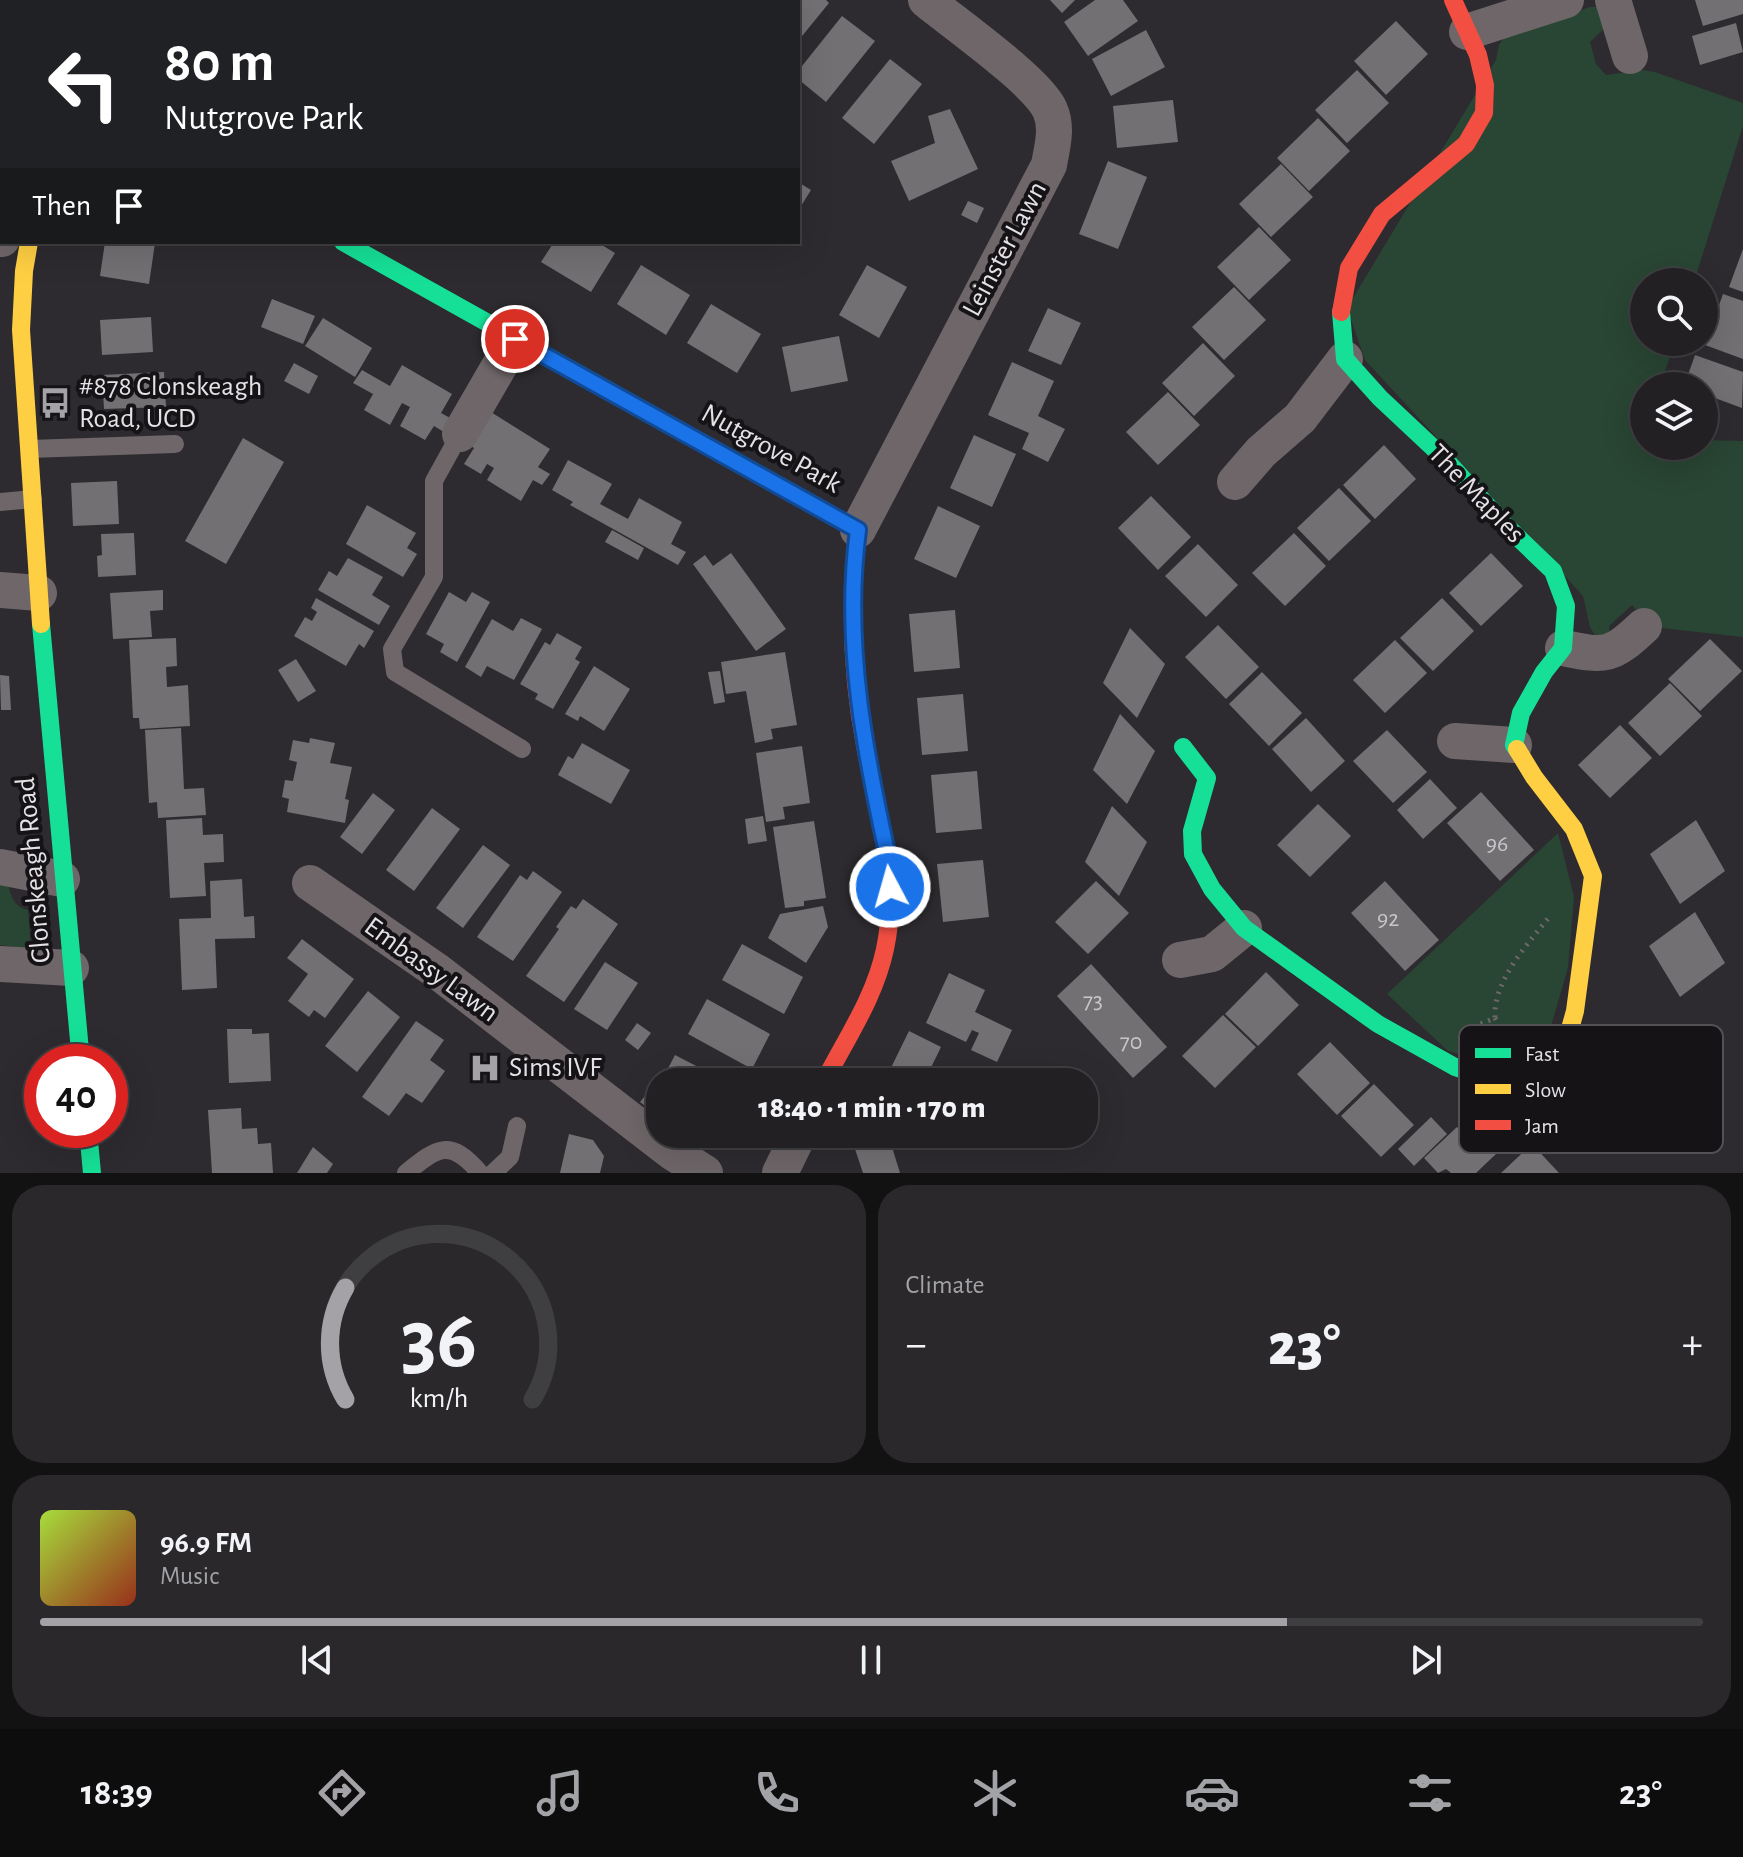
<!DOCTYPE html>
<meta charset="utf-8">
<style>
:root{--surface:#222023;--page:#2a282b;--text:#f1f3f6;--muted:#a2a3a6;--line:#3f3e41;--accent:#a5a2a7}
body{margin:0;font-family:"Alegreya Sans",sans-serif;background:var(--page);color:var(--text);height:100vh;display:flex;flex-direction:column;font-size:30px;white-space:nowrap}
*{box-sizing:border-box;margin:0}
p{font-size:26px;color:var(--muted)}
.icon{flex:none;width:44px;height:44px;fill:none;stroke:currentColor;stroke-width:2;stroke-linecap:round;stroke-linejoin:round}
.map{position:relative;height:1173px;overflow:hidden}
.details{display:flex;flex-direction:column;gap:12px;padding:12px;background:#131213;flex:1}
.details>*{flex:none}
.top-card{position:absolute;left:0px;top:0px;width:800px;height:244px;box-shadow:0 8px 32px #0002,0 0 0 2px var(--line);background:#202124;color:#fff;overflow:hidden}
.tools{position:absolute;left:1630px;top:268px;display:grid;gap:16px}
.tools a{display:grid;place-items:center;width:88px;height:88px;border-radius:50%;background:var(--surface);box-shadow:0 8px 32px #0002,0 0 0 2px var(--line);font-size:40px}
.speed{position:absolute;left:24px;top:1044px;display:flex;gap:16px;font-size:40px;font-weight:700;text-align:center}
.speed>*{display:grid;place-content:center;width:104px;height:104px;border-radius:50%;background:var(--surface);box-shadow:0 8px 32px #0002,0 0 0 2px var(--line);line-height:1}
.speed .limit{border:12px solid #d22;background:#fff;color:#111}
.pin{position:absolute;display:grid;place-items:center;width:68px;height:68px;color:#fff;margin:-34px;border:4px solid #fff;border-radius:50%;box-shadow:0 2px 8px #0007}
.me{position:absolute;width:88px;margin:-44px;rotate:354deg;stroke-linejoin:round;filter:drop-shadow(0 0 6px #0008)}
.turn{display:flex;align-items:center;gap:28px;height:168px;padding:0 32px;font-size:36px}
.turn .icon{width:104px;height:104px;stroke-width:2.5}
.turn b{display:block;font-size:56px;line-height:68px}
.then{display:flex;align-items:center;height:76px;padding:0 32px;background:#0003;gap:16px;font-size:30px}
.big{font-size:60px;font-weight:800;line-height:1.1}
.details .widget{flex:1;display:flex;flex-direction:column;justify-content:center;gap:12px;min-width:0;padding:0 28px;border-radius:32px;background:var(--page)}
.details .dial{align-items:center;gap:0}
.dial svg{height:208px;overflow:visible;fill:none;stroke:var(--line);stroke-width:7;stroke-linecap:round;text-anchor:middle}
.dial text{fill:var(--text);stroke:none}
.song{display:flex;align-items:center;gap:24px}
.cover{width:96px;height:96px;border-radius:12px;background:linear-gradient(135deg,hsl(80 70% 55%),hsl(10 70% 35%))}
.played{height:8px;border-radius:4px;background:linear-gradient(90deg,var(--accent) 75%,var(--line) 75%)}
.keys{display:flex;justify-content:space-around;direction:ltr}
.heat{display:flex;justify-content:space-between;align-items:center;font-size:44px;direction:ltr}
.details .tiles{flex:1;display:grid;gap:12px;grid-template-columns:1fr 1fr}
.widget:last-child{grid-column:span 2}
.trip{position:absolute;left:646px;top:1068px;width:452px;height:80px;border-radius:32px;background:var(--surface);box-shadow:0 8px 32px #0002,0 0 0 2px var(--line);font-weight:800;line-height:80px;text-align:center}
.dock{display:flex;height:128px;justify-content:space-around;align-items:center;background:#0e0d0e;color:var(--muted)}
.dock .icon{width:56px;height:56px}
.dock .active{color:var(--accent)}
.dock b{font-size:36px;color:var(--text)}
.map>svg:first-child{display:block}
.green{fill:#294533}
.building{fill:#727073}
.lines{fill:none;stroke-linecap:round;stroke-linejoin:round}
.path{stroke:#6e686a;stroke-width:5;stroke-dasharray:2 6;stroke-linecap:butt}
.lane{stroke:#6e6668;stroke-width:18}
.street{stroke:#6e6668;stroke-width:36}
.fast{stroke:#16e098;stroke-width:18}
.slow{stroke:#ffcf43;stroke-width:18}
.jam{stroke:#f24e42;stroke-width:18}
.route-casing{stroke:#114b97;stroke-width:20}
.route{stroke:#1a73e8;stroke-width:14}
.labels{text-anchor:middle;dominant-baseline:central;stroke-width:8;stroke-linejoin:round;paint-order:stroke}
.number-label{font-size:24px;fill:#c8c6ca}
.street-label{font-size:28px;fill:#e5e2e7;stroke:#151316}
.poi-label{font-size:28px;fill:#e5e2e7;stroke:#151316;text-anchor:start}
.key{fill:#151316;stroke:#535155;stroke-width:2}
.key-label{font-size:22px;fill:#e5e2e7}
</style>
<div class="map">
<svg width="1743" height="1173" viewBox="0 0 1743 1173">
<rect width="100%" height="100%" fill="#2d2b2f"/>
<path class="green" d="M1590,7H1601L1608,25L1590,42L1596,64L1606,75L1642,70L1655,72L1743,103V126L1694,282H1644V342H1675L1660,386H1644V446H1704V440L1743,441V637L1652,627L1632,605L1609,626L1610,632L1597,639L1590,627L1583,596L1365,360L1347,308L1496,60L1499,45L1505,36Z
M1558,833L1574,897L1568,968L1544,1050L1509,1069L1448,1051L1387,994Z
M0,880L7,882C11,894 13,907 28,910L31,949L0,945Z"/>
<path class="building" d="M798,0H826L829,3L798,41Z
M1050,0H1075L1062,13Z
M1095,0H1123L1138,21L1088,56L1064,22Z
M1695,0H1743V14L1703,26Z
M842,16L875,41L826,102L798,79V71Z
M1396,21L1428,54L1386,95L1354,61Z
M1736,23L1743,52L1700,65L1692,36Z
M1146,30L1165,67L1111,96L1092,59Z
M890,59L922,84L874,144L842,118Z
M1357,70L1389,103L1347,143L1315,110Z
M1173,100L1178,142L1117,148L1113,106Z
M950,109L978,169L909,201L891,161L935,143L928,116Z
M1318,118L1350,151L1309,191L1277,158Z
M1108,161L1147,177L1118,249L1079,234Z
M1281,164L1313,197L1271,237L1239,204Z
M798,182L811,190L798,211Z
M968,201L984,208L977,223L961,215Z
M1259,227L1291,260L1249,300L1217,267Z
M105,242L155,243L149,284L100,276Z
M554,242H597L615,253L591,292L541,262Z
M1743,249V292L1729,287Z
M641,265L690,295L666,335L617,304Z
M867,265L907,287L879,338L839,315Z
M1234,287L1266,320L1224,360L1192,327Z
M1723,294L1743,301V359L1705,345Z
M272,299L315,316L303,344L261,327Z
M711,304L761,334L737,373L687,343Z
M1048,308L1081,323L1061,365L1028,351Z
M151,317L153,352L102,355L100,320Z
M323,318L372,348L355,377L305,346Z
M839,336L848,381L791,392L782,347Z
M1203,343L1235,376L1194,416L1162,383Z
M1695,355L1743,372L1742,408L1704,394V386H1684Z
M1012,362L1054,381L1038,416L1065,429L1048,462L1022,449L1029,433L988,415Z
M294,363L318,376L309,394L284,381Z
M402,365L452,394L441,413L452,419L444,432L434,426L425,440L400,426L410,407L402,403L390,425L364,410L373,394L353,383L362,370L390,386Z
M164,372L166,407L104,409L102,375Z
M1168,392L1200,425L1158,465L1126,432Z
M486,409L550,449L538,467L550,474L542,485L533,480L521,501L487,480L494,468L487,464L481,474L464,464L474,448L466,443Z
M974,435L1016,454L992,507L950,488Z
M243,438L284,462L226,564L185,541Z
M1384,445L1416,479L1375,519L1343,485Z
M568,460L612,484L600,504L628,519L639,498L682,522L671,544L686,552L678,565L570,505L573,502L552,490Z
M117,481L119,524L73,526L71,483Z
M1339,488L1371,521L1329,561L1297,528Z
M1151,496L1191,537L1158,570L1118,528Z
M367,505L416,533L407,548L417,554L403,577L346,544Z
M938,506L980,526L956,578L914,559Z
M612,530L644,548L638,560L605,542Z
M134,533L136,575L98,577L97,556L102,555L101,534Z
M1294,533L1326,566L1285,606L1252,573Z
M1198,544L1238,585L1206,617L1165,576Z
M731,553L786,629L756,651L693,564L705,555L713,566Z
M1491,553L1523,586L1481,626L1449,593Z
M348,558L383,577L372,595L390,606L379,625L318,590L329,571L337,576Z
M163,590V610L150,611L152,637L113,639L110,593Z
M449,592L466,602L472,592L490,602L457,662L440,652L444,644L426,634Z
M316,598L374,631L364,648L359,644L346,666L294,636L305,617L312,621L317,612L311,608Z
M1442,598L1474,631L1433,671L1400,638Z
M955,610L960,668L914,672L909,614Z
M521,618L542,629L514,680L487,666L481,677L465,667L492,619L513,631Z
M1218,625L1259,667L1226,699L1185,657Z
M1130,628L1165,664L1137,718L1103,683Z
M557,633L582,647L575,659L580,662L553,709L535,699L538,694L520,684L545,642L550,645Z
M176,638L177,666L166,667L167,687L188,685L190,726L140,729L139,718H133L129,640Z
M1710,639L1742,671L1700,711L1668,679Z
M1395,640L1427,673L1385,713L1353,680Z
M785,652L797,725L771,729L773,739L755,743L746,691L726,694L721,662Z
M296,659L316,691L298,702L278,670Z
M594,666L630,689L604,731L580,716L578,721L565,714Z
M720,671L725,702L714,704L708,672Z
M1262,672L1302,713L1269,746L1229,704Z
M0,675L9,676L11,710H1Z
M1670,683L1702,716L1660,756L1628,723Z
M963,694L968,751L922,755L917,698Z
M1120,714L1155,751L1127,804L1093,770Z
M1306,718L1345,761L1311,792L1272,749Z
M1620,725L1652,758L1610,798L1578,765Z
M181,728L184,789L204,788L206,815L158,818L157,802L149,803L145,730Z
M1387,730L1427,772L1393,803L1353,761Z
M310,738L335,743L330,763L352,767L345,799L349,800L345,823L287,812L289,799L282,797L285,780L293,781L297,762L289,760L293,740L309,743Z
M582,743L630,770L611,804L558,775L568,756L573,759Z
M802,746L810,803L783,807L785,819L766,822L756,753Z
M977,771L982,829L936,833L931,775Z
M1430,779L1457,808L1423,839L1397,810Z
M1481,792L1534,850L1500,881L1447,823Z
M373,793L395,810L362,854L340,837Z
M1318,804L1351,836L1310,877L1277,845Z
M1112,806L1147,842L1119,896L1085,862Z
M432,808L460,829L414,891L386,870Z
M763,816L767,841L748,844L745,819Z
M202,818L203,835L223,834L224,862L204,863L206,896L170,898L166,820Z
M1696,820L1725,871L1680,904L1650,854Z
M814,821L826,898L804,901V906L785,908L773,827Z
M483,845L510,865L463,928L436,908Z
M983,860L989,917L943,922L937,864Z
M533,871L562,892L513,961L477,937L520,875L527,880Z
M242,879L244,917L254,916L255,938L215,939L217,988L182,990L179,919L211,918L210,881Z
M1096,881L1129,913L1088,954L1055,922Z
M1385,881L1439,940L1405,971L1351,913Z
M583,899L618,924L564,1002L526,976L559,929L556,927L571,906L576,909Z
M823,906L828,927L806,963L768,938L780,914Z
M1695,912L1725,963L1680,997L1649,946Z
M302,939L354,979L325,1018L314,1010L309,1017L288,1001L308,974L287,958Z
M742,944L803,977L784,1014L722,980Z
M605,962L638,983L607,1030L574,1009Z
M1091,964L1167,1047L1133,1078L1057,996Z
M1266,972L1299,1005L1258,1046L1225,1014Z
M949,973L985,990L975,1012L1012,1030L997,1062L971,1050L979,1033L972,1030L966,1042L926,1023Z
M368,991L400,1017L357,1072L325,1046Z
M707,999L770,1034L752,1069L688,1034Z
M1223,1015L1256,1047L1215,1088L1182,1056Z
M416,1021L444,1040L430,1060L445,1071L422,1103L406,1093L389,1116L362,1097Z
M637,1023L651,1033L638,1050L625,1040Z
M227,1029H252V1034L269,1033L271,1081L229,1083Z
M909,1031L941,1047L924,1082H884Z
M1330,1042L1370,1083L1337,1115L1297,1074Z
M675,1055L727,1082H661Z
M1374,1084L1414,1125L1381,1157L1341,1116Z
M649,1091L660,1099V1117L640,1102Z
M241,1108L242,1129L257,1128L258,1144L271,1143L273,1173H212L208,1110Z
M1431,1117L1447,1134L1414,1166L1398,1149Z
M1457,1127L1473,1144L1480,1138L1496,1154L1476,1173H1451L1446,1169L1438,1173L1424,1158Z
M569,1134L593,1140L604,1156L600,1173H560Z
M850,1134H888L900,1173H863Z
M1532,1144L1559,1173H1501Z
M313,1147L333,1164L327,1173H297Z"/>
<g class="lines">
<path class="path" d="M0,158L2,152
M1495,1018L1510,1044
M1466,1030L1495,1018C1493,980 1528,944 1550,916"/>
<path class="lane" d="M460,434L434,481V577L392,649L395,672L522,749
M30,449L175,444
M0,502L33,499
M406,1173C438,1147 450,1138 480,1173
M493,1173L510,1157L517,1126"/>
<path class="street" d="M1613,0L1630,56
M1467,32L1566,0
M0,93L2,95
M0,238L2,239
M460,434L515,339
M1235,482L1261,452L1300,418L1345,359
M858,530L1049,165C1052,147 1058,128 1050,110C1038,82 953,22 926,0
M0,590L39,593
M1563,648C1607,657 1612,656 1644,626
M1455,741L1514,745
M0,867L62,879
M310,883L437,971L672,1152L705,1173
M1180,960L1212,954L1244,928
M0,964L71,968
M1558,1072L1608,1130
M780,1173L799,1134"/>
<path class="fast" d="M343,242L858,530L854,575
M1341,312L1345,359L1380,398L1444,458L1503,523L1553,571L1566,606L1563,648L1544,672L1521,713L1514,745L1517,749
M41,624L81,1062
M1183,747L1207,778L1192,831L1193,854L1212,889L1244,928L1378,1024L1455,1067L1491,1079L1523,1083L1555,1073
M88,1130L92,1173"/>
<path class="slow" d="M101,0V2
M29,242L24,271L21,330L41,624
M1517,749L1534,777L1574,829L1593,876L1575,1011L1558,1072L1555,1073"/>
<path class="jam" d="M1341,312L1349,268L1382,214L1466,144L1484,113L1485,85L1478,55L1453,0
M824,1082C846,1039 875,997 885,949C900,880 877,813 865,745C854,689 851,632 854,575"/>
</g>
<g class="lines">
<defs>
<path id="route" d="M515,339L858,530C843,644 865,754 890,866V887"/>
</defs>
<use href="#route" class="route-casing"/>
<use href="#route" class="route"/>
</g>
<defs>
<symbol id="bus-bare" viewBox="-9 -9 18 18"><path d="M-5-6H5V4H4V6H2V4H-2V6H-4V4H-5ZM-3.5-4V0h7V-4ZM-3.5 1.2v1.5H-2V1.2ZM2 1.2v1.5H3.5V1.2Z" fill="#a5a2a7" stroke="#151316" stroke-width="2.5" paint-order="stroke"/></symbol>
<symbol id="hospital-bare" viewBox="-9 -9 18 18"><path d="M-5-5h3v3.5h4V-5h3V5h-3V1.5h-4V5h-3Z" fill="#a5a2a7" stroke="#151316" stroke-width="2.5" paint-order="stroke"/></symbol>
</defs>
<g fill-rule="evenodd">
<use href="#bus-bare" x="33" y="381" width="44" height="44"/>
<use href="#hospital-bare" x="463" y="1046" width="44" height="44"/>
</g>
<g class="labels">
<g class="number-label">
<text x="1497" y="844">96</text>
<text x="1388" y="919">92</text>
<text x="1093" y="1001">73</text>
<text x="1131" y="1042">70</text>
</g>
<g class="street-label">
<text transform="translate(1005 249) rotate(-62)">Leinster Lawn</text>
<text transform="translate(771 449) rotate(29)">Nutgrove Park</text>
<text transform="translate(1476 494) rotate(46)">The Maples</text>
<text transform="translate(34 870) rotate(-95)">Clonskeagh Road</text>
<text transform="translate(431 970) rotate(36)">Embassy Lawn</text>
</g>
<g class="poi-label">
<text x="79" y="387">#878 Clonskeagh<tspan x="79" dy="32">Road, UCD</tspan></text>
<text x="509" y="1068">Sims IVF</text>
</g>
</g>
<rect x="1459" y="1025" width="264" height="128" rx="12" class="key"/>
<rect x="1475" y="1048" width="36" height="10" fill="#16e098"/>
<rect x="1475" y="1084" width="36" height="10" fill="#ffcf43"/>
<rect x="1475" y="1120" width="36" height="10" fill="#f24e42"/>
<g class="key-label">
<text x="1525" y="1061">Fast</text>
<text x="1525" y="1097">Slow</text>
<text x="1525" y="1133">Jam</text>
</g>
</svg>
<div class="tools">
<a><svg class="icon" aria-label="search" viewBox="0 0 24 24"><circle cx="10" cy="10" r="6"/><path d="M15 15l6 6"/></svg></a>
<a><svg class="icon" aria-label="layers" viewBox="0 0 24 24"><path d="M12 4l9 5-9 5-9-5zM3 14l9 5 9-5"/></svg></a>
</div>
<div class="speed"><div class="limit">40</div></div>
<div class="pin" style="left:515px;top:339px;background:#d93025"><svg class="icon" aria-label="arrive" viewBox="0 0 24 24"><path d="M6 21V4h12l-3 4 3 4H6"/></svg></div>
<svg class="me" style="left:890px;top:887px" viewBox="-20 -20 40 40"><circle r="17" fill="#1a73e8" stroke="#fff" stroke-width="3"/><path d="M0-11L8 9 0 5-8 9z" fill="#fff"/></svg>
<div class="trip">18:40 · 1 min · 170 m</div>
<div class="top-card">
<div class="turn"><svg class="icon" aria-label="left" viewBox="0 0 24 24"><path d="M17 20v-9H6M10 6l-5 5 5 5"/></svg><div><b>80 m</b>Nutgrove Park</div></div>
<div class="then">Then<svg class="icon" aria-label="arrive" viewBox="0 0 24 24"><path d="M6 21V4h12l-3 4 3 4H6"/></svg></div>
</div>
</div>
<section class="details">
<div class="tiles">
<div class="widget dial"><svg viewBox="0 0 100 80">
<path d="M14 69A42 42 0 1 1 86 69"/>
<path d="M14 69A42 42 0 0 1 14 26" stroke="#a5a2a7"/>
<text x="50" y="56" font-size="32" font-weight="700">36</text>
<text x="50" y="72" font-size="11">km/h</text>
</svg></div>
<div class="widget"><p>Climate</p>
<div class="heat"><a>−</a><b class="big">23°</b><a>+</a></div>
</div>
<div class="widget">
<div class="song"><i class="cover"></i><div><b>96.9 FM</b><p>Music</p></div></div>
<div class="played"></div>
<div class="keys"><svg class="icon" aria-label="previous" viewBox="0 0 24 24"><path d="M18 5L8 12l10 7zM5 5v14"/></svg><svg class="icon" aria-label="pause" viewBox="0 0 24 24"><path d="M8 5v14M16 5v14"/></svg><svg class="icon" aria-label="next" viewBox="0 0 24 24"><path d="M6 5l10 7-10 7zM19 5v14"/></svg></div>
</div>
</div>
</section>
<nav class="dock">
<b>18:39</b>
<svg class="icon active" aria-label="directions" viewBox="0 0 24 24"><path d="M12 3l9 9-9 9-9-9zM9 14v-3h6M13 9l2 2-2 2"/></svg>
<svg class="icon" aria-label="music" viewBox="0 0 24 24"><path d="M9 18V5l10-2v13"/><circle cx="6" cy="18" r="3"/><circle cx="16" cy="16" r="3"/></svg>
<svg class="icon" aria-label="phone" viewBox="0 0 24 24"><path d="M5 4h4l2 5-3 2q2 4 5 5l2-3 5 2v4C11 20 4 13 5 4z"/></svg>
<svg class="icon" aria-label="climate" viewBox="0 0 24 24"><path d="M12 3v18M4 7l16 10M4 17L20 7"/></svg>
<svg class="icon" aria-label="car" viewBox="0 0 24 24"><path d="M5 17H2v-5l4-1 3-4h7l3 4 3 1v5h-3M9 17h6M6 11h13"/><circle cx="7" cy="17" r="2"/><circle cx="17" cy="17" r="2"/></svg>
<svg class="icon" aria-label="filters" viewBox="0 0 24 24"><path d="M4 7h16M4 17h16"/><circle cx="9" cy="7" r="2"/><circle cx="15" cy="17" r="2"/></svg>
<b>23°</b>
</nav>
